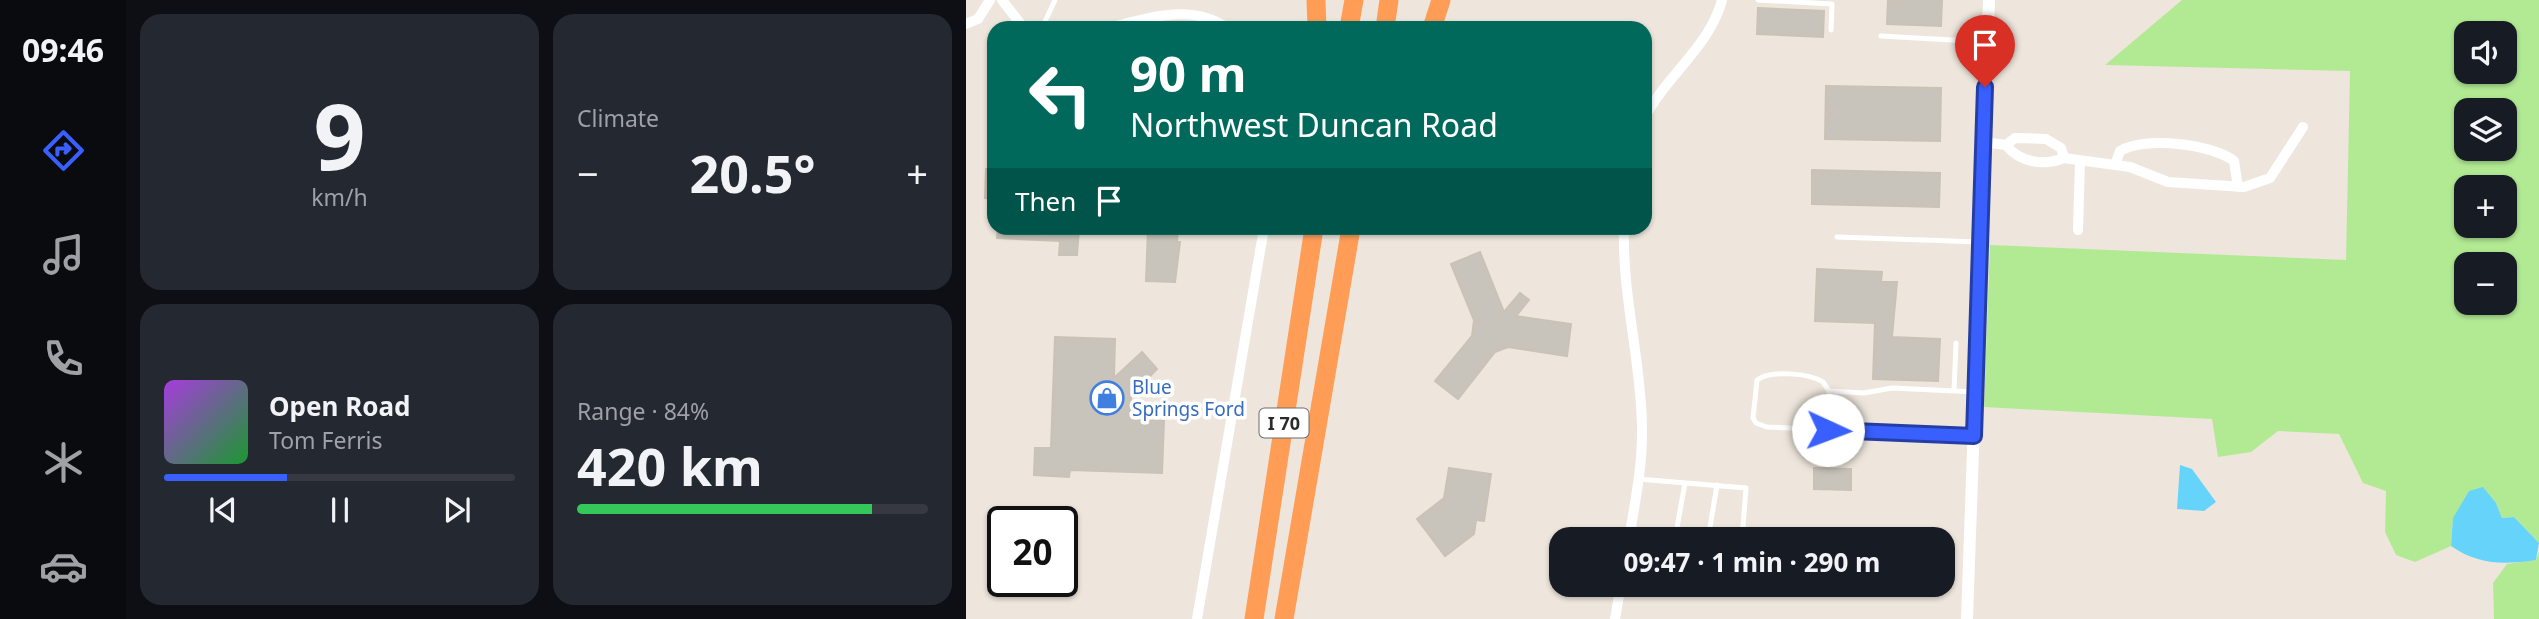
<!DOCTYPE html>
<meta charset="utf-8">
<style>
:root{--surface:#171b24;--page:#242831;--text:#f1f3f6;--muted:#9ea1a6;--line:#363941;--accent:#3960ff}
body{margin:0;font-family:"Noto Sans",sans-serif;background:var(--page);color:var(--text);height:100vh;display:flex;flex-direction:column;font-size:26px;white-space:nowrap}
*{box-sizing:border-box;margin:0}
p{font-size:23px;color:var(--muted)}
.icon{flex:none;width:38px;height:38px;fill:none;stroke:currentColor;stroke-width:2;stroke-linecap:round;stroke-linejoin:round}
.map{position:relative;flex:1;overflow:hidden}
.panel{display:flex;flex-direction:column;gap:14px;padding:14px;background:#0d0f14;width:840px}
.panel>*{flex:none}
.banner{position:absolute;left:21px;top:21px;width:665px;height:214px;border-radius:21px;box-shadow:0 2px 5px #0004;background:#00695c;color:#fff;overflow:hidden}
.tools{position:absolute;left:1488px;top:21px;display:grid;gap:14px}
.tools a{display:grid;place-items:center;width:63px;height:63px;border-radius:14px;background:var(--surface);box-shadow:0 2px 5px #0004;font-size:35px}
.speed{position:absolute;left:21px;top:506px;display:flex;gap:14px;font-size:35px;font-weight:700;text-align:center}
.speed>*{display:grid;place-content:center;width:91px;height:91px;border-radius:50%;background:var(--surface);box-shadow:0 2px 5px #0004;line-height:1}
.speed .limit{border:4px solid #111;border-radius:10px;background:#fff;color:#111}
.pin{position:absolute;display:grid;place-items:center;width:60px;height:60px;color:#fff;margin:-72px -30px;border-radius:50% 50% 50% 0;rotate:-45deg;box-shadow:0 0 7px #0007}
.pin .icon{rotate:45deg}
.me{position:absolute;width:77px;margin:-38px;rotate:92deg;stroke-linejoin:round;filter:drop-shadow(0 0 5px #0008)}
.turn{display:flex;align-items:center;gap:24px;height:147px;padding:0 28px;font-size:32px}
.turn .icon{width:91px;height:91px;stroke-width:2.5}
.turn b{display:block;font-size:49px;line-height:60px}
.then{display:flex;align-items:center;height:66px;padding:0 28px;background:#0003;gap:14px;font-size:26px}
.big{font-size:52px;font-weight:700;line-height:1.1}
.panel .widget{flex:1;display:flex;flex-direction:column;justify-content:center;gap:10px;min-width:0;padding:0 24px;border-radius:21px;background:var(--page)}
.panel .dial{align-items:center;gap:0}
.dial b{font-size:91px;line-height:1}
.song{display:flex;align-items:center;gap:21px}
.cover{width:84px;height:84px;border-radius:10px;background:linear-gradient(135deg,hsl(280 70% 55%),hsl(130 70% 35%))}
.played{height:7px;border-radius:4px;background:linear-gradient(90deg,var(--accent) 35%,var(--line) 35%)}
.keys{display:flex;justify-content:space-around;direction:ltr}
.heat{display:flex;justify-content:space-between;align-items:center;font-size:38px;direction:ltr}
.charge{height:10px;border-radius:5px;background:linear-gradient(90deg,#34c759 84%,var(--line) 0)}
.panel .tiles{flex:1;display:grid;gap:14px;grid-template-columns:repeat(2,1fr)}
.trip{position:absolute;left:583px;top:527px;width:406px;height:70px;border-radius:21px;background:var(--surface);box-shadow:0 2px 5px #0004;font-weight:700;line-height:70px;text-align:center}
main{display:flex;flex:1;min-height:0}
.dock{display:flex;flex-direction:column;width:126px;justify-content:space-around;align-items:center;background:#090b0e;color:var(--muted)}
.dock .icon{width:49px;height:49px}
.dock .active{color:var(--accent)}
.dock b{font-size:32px;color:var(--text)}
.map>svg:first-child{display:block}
.green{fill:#b2ea94;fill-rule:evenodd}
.water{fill:#66d4fa}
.building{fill:#c9c4bb;stroke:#cac2b5;stroke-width:2}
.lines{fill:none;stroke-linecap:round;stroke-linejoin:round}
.path{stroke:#c8c8c8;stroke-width:2;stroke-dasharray:5 3.5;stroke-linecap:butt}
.service{stroke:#fff;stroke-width:5}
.minor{stroke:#fff;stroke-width:10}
.tertiary{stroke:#fff;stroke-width:12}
.motorway{stroke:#ff9d57;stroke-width:19}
.route-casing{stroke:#253ea6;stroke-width:18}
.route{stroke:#3960ff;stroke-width:12}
.labels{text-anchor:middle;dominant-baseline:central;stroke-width:7;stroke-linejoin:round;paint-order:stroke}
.shield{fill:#fff;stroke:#6b6b6b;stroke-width:2}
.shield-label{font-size:18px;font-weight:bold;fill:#2b2b2b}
.shop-label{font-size:19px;fill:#366cbe;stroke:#fff;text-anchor:start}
</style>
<main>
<nav class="dock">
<b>09:46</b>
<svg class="icon active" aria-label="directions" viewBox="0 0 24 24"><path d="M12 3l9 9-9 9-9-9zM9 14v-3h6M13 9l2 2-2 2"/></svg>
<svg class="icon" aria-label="music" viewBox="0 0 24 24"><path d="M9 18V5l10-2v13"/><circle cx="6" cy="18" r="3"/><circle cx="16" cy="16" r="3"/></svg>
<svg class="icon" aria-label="phone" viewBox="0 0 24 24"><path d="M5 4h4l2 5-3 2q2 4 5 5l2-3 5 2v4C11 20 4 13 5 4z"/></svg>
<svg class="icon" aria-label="climate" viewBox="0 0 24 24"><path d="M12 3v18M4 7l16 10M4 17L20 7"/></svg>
<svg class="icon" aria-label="car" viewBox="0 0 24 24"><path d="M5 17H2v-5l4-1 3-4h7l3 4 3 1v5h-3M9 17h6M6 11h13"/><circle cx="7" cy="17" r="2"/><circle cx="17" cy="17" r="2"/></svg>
</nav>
<section class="panel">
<div class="tiles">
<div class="widget dial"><b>9</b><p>km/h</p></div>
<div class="widget"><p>Climate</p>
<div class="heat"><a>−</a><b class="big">20.5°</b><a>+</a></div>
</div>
<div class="widget">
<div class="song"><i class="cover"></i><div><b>Open Road</b><p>Tom Ferris</p></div></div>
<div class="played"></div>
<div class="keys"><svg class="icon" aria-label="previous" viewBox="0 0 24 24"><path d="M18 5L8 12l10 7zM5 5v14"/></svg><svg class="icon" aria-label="pause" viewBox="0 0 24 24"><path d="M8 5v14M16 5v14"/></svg><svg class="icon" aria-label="next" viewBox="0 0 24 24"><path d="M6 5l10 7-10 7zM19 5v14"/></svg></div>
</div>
<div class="widget"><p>Range · 84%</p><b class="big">420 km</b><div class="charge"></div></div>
</div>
</section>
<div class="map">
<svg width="1573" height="619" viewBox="0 0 1573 619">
<rect width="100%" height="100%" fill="#eee6dc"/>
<path class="green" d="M1216,0H1573V543L1548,517L1536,518L1530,503L1487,518L1485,546L1449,562L1430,555L1419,532L1420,491L1397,483L1373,434L1312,431L1285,452L1252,457L1246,419L1018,407L1024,245L1380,260L1384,71L1139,65ZM1500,33H1538V72H1500ZM1500,110H1538V149H1500ZM1500,187H1538V226H1500ZM1500,264H1538V303H1500Z
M1573,552V619H1528L1527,583L1541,564L1570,560Z"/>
<path class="water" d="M1214,465L1226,469L1250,502L1238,511L1211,509Z
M1517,487L1530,503L1536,518L1548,517L1573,543L1570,560C1539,565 1512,565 1485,546L1487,518L1503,491Z"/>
<path class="building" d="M922,0H976L975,26L921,24Z
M792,8L858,11L857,37L791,34Z
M860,86L975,88L974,141L859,139Z
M20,169H28V199L19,198Z
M846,170L974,173L973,207L846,204Z
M32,228H113L111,255H93L94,241L31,238Z
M182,228H212L211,242H214L209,282L180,281Z
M514,252L538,312L554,293L563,300L550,316L605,324L601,356L542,347L529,352L492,399L469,381L506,336L508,320L485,264Z
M851,269L916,272L915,282H931L926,337L974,339L972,381L907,379L909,323L849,321Z
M89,337L149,339L148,378L176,352L191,369L165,396L164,420L198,421L196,473L104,470L103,477L68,475L69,448H85Z
M483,468L525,474L518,521L510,520L508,534L479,556L451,519L478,498Z
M848,468L885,469V490L848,489Z"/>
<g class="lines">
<path class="path" d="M638,594L639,584"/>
<path class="service" d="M792,0L866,4L865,30
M76,28L89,0
M915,36L1021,42
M871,237L1014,242
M863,391L898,393L926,388L1010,392
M988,391L990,343
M862,430L863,391L857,382C843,373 804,370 791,380L787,418L790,423L801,427L1008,436
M672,479L780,488L776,539
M709,539L719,483
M742,539L751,485"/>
<path class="minor" d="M36,0L57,27L62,28
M0,24L12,19L24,0
M143,28C181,18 226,3 261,28
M679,117C700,76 744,46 756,0
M1017,142L1040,145C1054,163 1078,166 1098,158L1095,148L1080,139L1049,138L1040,145
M1098,158L1164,167L1202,182L1278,187L1304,178L1337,127
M1149,165L1154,151C1179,136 1246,144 1268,161L1272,187
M658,228C656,295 675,360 676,426C677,464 669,502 663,539
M1112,230L1114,161
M231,619L298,228
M649,619L655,584"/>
<path class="tertiary" d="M1001,619L1023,0"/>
<path class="motorway" d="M350,0L351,28
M383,28L388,0
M419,28L423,0
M466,28L475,0
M288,619L348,228
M318,619L385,228"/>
</g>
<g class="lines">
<defs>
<path id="route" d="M862,430L1008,436L1019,87"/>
</defs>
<use href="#route" class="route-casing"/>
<use href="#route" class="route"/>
</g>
<defs>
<symbol id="shop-ring" viewBox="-11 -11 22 22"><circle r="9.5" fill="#fff" stroke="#3f7fe0" stroke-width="1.5"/><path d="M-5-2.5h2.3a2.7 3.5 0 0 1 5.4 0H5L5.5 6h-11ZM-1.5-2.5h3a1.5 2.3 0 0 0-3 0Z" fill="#3f7fe0"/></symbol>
</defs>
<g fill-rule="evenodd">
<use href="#shop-ring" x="122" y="379" width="38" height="38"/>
</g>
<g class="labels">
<rect class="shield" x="293.5" y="408.5" width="49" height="29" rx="5"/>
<g class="shield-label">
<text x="318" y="423">I 70</text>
</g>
<g class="shop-label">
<text x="166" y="387">Blue<tspan x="166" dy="22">Springs Ford</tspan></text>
</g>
</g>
</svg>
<div class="tools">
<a><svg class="icon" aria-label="sound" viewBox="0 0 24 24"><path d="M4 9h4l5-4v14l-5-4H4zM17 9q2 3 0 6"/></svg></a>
<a><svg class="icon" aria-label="layers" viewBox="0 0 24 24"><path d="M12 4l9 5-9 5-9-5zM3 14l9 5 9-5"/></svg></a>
<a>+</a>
<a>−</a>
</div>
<div class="speed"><div class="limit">20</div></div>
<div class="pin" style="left:1019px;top:87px;background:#d93025"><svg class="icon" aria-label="arrive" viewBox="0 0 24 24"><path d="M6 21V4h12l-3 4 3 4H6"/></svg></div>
<svg class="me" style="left:862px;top:430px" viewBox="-20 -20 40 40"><circle r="19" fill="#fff"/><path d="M0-13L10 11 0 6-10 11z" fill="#3960ff"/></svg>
<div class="trip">09:47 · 1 min · 290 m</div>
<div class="banner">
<div class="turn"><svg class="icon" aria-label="left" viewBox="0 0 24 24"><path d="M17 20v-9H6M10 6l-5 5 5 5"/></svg><div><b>90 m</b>Northwest Duncan Road</div></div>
<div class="then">Then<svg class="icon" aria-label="arrive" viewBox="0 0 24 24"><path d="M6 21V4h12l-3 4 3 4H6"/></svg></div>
</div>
</div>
</main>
